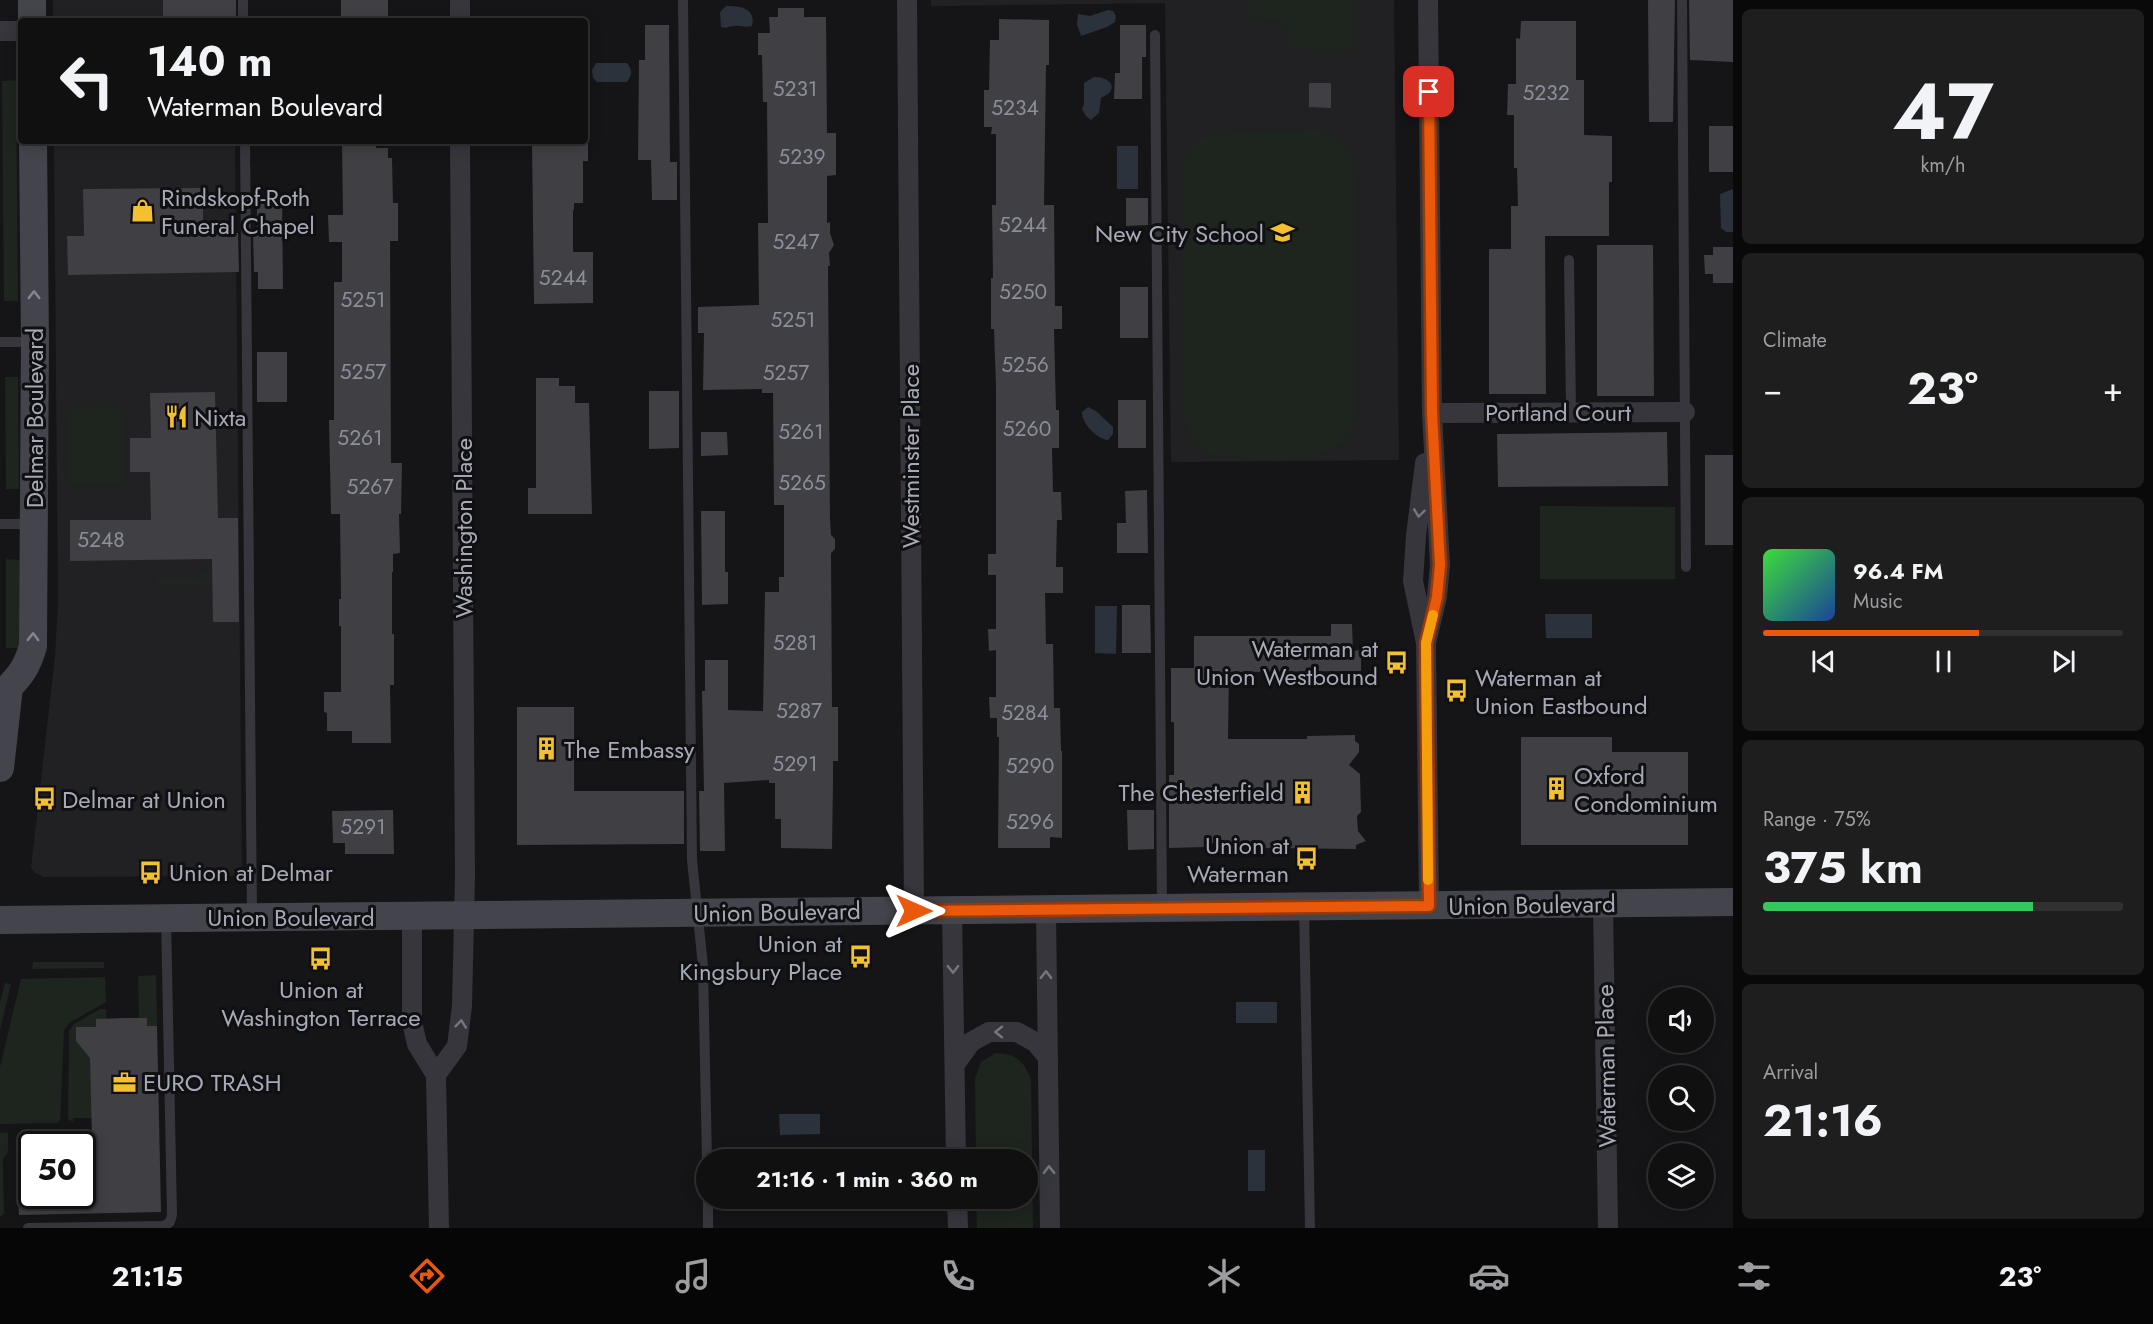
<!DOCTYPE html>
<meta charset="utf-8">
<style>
:root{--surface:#101011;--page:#1e1e1f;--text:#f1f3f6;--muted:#9c9d9f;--line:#303031;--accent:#ea580c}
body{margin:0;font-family:Jost,sans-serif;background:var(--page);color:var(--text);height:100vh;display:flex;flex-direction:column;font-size:22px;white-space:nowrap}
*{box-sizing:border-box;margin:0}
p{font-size:20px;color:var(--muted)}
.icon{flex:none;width:33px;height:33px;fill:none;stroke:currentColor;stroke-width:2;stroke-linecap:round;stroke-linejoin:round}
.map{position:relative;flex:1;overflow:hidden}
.drawer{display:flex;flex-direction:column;gap:9px;padding:9px;background:#090909;width:420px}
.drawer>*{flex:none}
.guide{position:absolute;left:18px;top:18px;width:570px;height:126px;border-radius:6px;box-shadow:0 3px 15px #0003,0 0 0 2px var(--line);background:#101011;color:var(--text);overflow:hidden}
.tools{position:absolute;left:1648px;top:987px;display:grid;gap:12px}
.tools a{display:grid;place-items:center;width:66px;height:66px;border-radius:50%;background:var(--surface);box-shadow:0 3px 15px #0003,0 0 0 2px var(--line);font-size:30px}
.speed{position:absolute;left:18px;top:1131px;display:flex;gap:12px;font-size:30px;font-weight:700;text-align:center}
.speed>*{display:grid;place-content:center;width:78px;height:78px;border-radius:50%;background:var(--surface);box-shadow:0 3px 15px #0003,0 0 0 2px var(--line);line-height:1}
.speed .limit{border:3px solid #111;border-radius:9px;background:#fff;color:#111}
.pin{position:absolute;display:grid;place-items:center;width:51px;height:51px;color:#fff;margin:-26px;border-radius:12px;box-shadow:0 3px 9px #0006}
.me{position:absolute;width:66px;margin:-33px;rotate:90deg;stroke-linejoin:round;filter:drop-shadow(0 0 4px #0008)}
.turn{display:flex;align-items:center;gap:21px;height:126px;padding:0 30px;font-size:27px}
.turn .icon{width:78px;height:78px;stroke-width:2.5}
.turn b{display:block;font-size:42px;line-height:51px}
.big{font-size:45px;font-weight:700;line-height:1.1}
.drawer .card{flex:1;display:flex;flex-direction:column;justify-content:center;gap:9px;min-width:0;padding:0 21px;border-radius:9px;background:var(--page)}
.drawer .dial{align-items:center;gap:0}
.dial b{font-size:78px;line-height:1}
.song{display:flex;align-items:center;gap:18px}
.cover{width:72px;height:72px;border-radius:9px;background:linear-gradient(135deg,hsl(120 70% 55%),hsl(220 70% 35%))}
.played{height:6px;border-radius:3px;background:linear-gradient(90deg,var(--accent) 60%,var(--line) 60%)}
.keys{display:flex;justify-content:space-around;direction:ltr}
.heat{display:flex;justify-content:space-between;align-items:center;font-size:33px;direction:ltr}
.charge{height:9px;border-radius:4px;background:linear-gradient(90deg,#34c759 75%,var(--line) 0)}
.trip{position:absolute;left:696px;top:1149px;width:342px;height:60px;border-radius:30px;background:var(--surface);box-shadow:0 3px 15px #0003,0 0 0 2px var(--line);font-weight:700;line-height:60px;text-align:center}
.dock{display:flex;height:96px;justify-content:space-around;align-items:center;background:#060607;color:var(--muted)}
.dock .icon{width:42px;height:42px}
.dock .selected{color:var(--accent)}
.dock b{font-size:27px;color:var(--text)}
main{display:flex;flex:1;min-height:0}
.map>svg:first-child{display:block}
.built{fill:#212124}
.green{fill:#1d251e}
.water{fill:#2b323b}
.building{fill:#3f3f44}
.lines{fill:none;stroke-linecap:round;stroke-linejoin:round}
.lane{stroke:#36363c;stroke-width:10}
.street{stroke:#36363c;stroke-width:20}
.secondary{stroke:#44454c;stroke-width:28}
.oneway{stroke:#848792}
.oneway2{stroke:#747680}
.route-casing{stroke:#983908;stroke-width:15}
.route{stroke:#ea580c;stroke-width:10}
.slow{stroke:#f59e0b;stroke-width:10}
.labels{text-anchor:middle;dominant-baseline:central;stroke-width:6;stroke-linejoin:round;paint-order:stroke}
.number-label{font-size:21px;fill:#8c8f9a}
.poi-label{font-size:24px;fill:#a6aab7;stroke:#101012;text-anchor:start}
.street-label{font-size:24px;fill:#a6aab7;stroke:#101012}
</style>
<main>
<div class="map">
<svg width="1733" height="1228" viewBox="0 0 1733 1228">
<rect width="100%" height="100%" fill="#151517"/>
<path class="built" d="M53,0H234V21H53Z
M931,0H1394L1399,460L1171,462L1165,3L931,6Z
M54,141H235L242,876L44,877L35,873L31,868L55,656L58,604Z"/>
<path class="green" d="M1249,0H1353V50L1296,49L1287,44V28L1280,20L1249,18Z
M16,80L18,301H4L2,81Z
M1315,131C1343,134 1351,149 1355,175L1356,410C1354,423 1351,438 1339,446C1333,450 1325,453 1318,454C1299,458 1218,460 1204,450C1188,440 1185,424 1183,407V169C1186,159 1191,148 1199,142C1217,128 1290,132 1315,131Z
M5,377H18L19,489H6Z
M123,408V483L69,485V409Z
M1540,506L1675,507V579H1540Z
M6,559L20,560L19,648H6Z
M157,572H161L162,579H200V573L220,572L213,584L157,585Z
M33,962H104V968L32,969Z
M156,975L157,1026H147V1018H139L138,976Z
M105,977L106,1002L69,1023L64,1031L60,1121L57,1123L0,1124V1067L21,979Z
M5,983L11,984L0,1031V1002Z
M100,1009H106V1019L96,1027H81L76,1032V1041L90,1046L92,1118H73V1122L68,1119L69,1031L74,1024Z
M995,1053C1016,1054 1024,1060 1031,1080L1033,1228H977L976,1199L1028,1198V1160L976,1159L975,1079L981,1062Z
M0,1133H8V1152L3,1159L4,1214L0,1217Z"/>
<path class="water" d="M726,6C741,6 756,8 752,26C744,28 740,25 734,26C728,26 727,29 721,27L720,12Z
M1108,10L1113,11L1116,16L1115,22L1107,27L1081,36L1077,24L1078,14L1090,16Z
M596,63H627C633,71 632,74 627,82H597L593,78L592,70Z
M1094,77C1101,76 1117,81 1110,92C1110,93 1103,97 1101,98L1099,113L1091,120L1086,116L1082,109L1084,104V83Z
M1117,146H1138V189H1117Z
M1733,189V232H1726L1721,228L1720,194Z
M1088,407L1096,411L1113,427V434L1108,440C1096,439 1082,423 1082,412Z
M1095,606H1117L1116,654L1095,653Z
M1545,614H1592V638H1546Z
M1236,1002H1277V1023H1236Z
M779,1114H820V1134L780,1135Z
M1248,1150H1265V1191H1248Z"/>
<path class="building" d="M163,0H236V21H163Z
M341,0H388V21H341Z
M1648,0H1675L1673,122H1649Z
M1689,0H1733V62L1690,60Z
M778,8H804V17H826L827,133H836V175L827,176V223L830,222V233L834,245L829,253L830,266H828L830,519L831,535L835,539V549L831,553L832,707H838V761H833V782L832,849L781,848V819H775V783H769V780L724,783L725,851H700L699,791H704L702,691H705V660H728V710L763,711L765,592H779V577H784V505H774L773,393H762V389L703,390L704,333H698V307L759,305L758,223H768L767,102H763L762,55H758V33H770L769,17H778Z
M999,19L1049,20V65H1046L1044,205H1054L1055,306H1062V329H1054L1056,410H1059V448H1052L1053,492H1061L1062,520H1057L1056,567H1063V593H1045L1046,644H1053L1054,708H1060L1061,751H1062V838L1050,837V848H998L999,737H997V718H990L989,697H996V650L989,651L988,629H996V575H988V554H996V387L994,329H991V278H993L992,205H996V134H991L992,127H984V90H989L990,40H999Z
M1521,21H1576V80H1584V135L1612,136V182H1609V236H1545L1546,394H1489V249H1511V206H1518L1517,168H1514V115H1507L1508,84H1516V38L1520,39Z
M645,25H669L670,162H677V200H652L651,160H638L639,60H645Z
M1120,25H1146V57H1142V99H1114L1115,73H1120Z
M1309,83H1331V108L1309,107Z
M1709,126H1733V172H1709Z
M342,141H376V148H388V158H392L393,203H398V241H390L391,463H402L401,514H399L400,553L393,554V572H392V634H394V685H390L391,743H352V731H327V713L324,712V692H341V626H339V599H341L340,514H331L329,420H334V282H342V242H329L328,215H343Z
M532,141H588V161H583V203H574V210H573V252H593V303L534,304Z
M203,188V233H238L239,272L68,275L67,236H84L83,189Z
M257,197H282L283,289H258V272H254L253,233H257Z
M1126,198H1148V225L1126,226Z
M1597,245H1653L1654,396H1597Z
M1713,247H1733V283H1713V274H1705L1704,255H1713Z
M1120,287H1148V338H1120Z
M257,352H287V402H257Z
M536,378H559V386H575V403H589L592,514H528V488H536Z
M649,391H679V448L649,449Z
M215,392L218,518H238L239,622H213L212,559L70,561V520H151L150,472H130V438H151L150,393Z
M1118,400H1146V448H1118Z
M701,432H727L728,455L701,456Z
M1667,432L1668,486L1498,487L1497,434Z
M1705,455H1733V545H1705Z
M1147,490L1148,553H1117V523H1126L1125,491Z
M701,511H725V572H728V604L702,605Z
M1122,605H1150L1151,653H1122Z
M1331,624H1352L1353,651L1361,650V671L1229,672L1228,739H1307V736L1355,735V741L1359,744V752L1349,765L1360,774L1361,812L1357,816L1358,831L1366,841L1356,845V849L1260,848L1257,844L1209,843L1206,847L1169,848V775H1174V722H1171V668H1194V636H1331Z
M517,707H574V791H684V844L517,845Z
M1521,737H1612V752H1688V845H1521Z
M393,810L394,854H345V843H333L332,811Z
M1127,810H1154V849L1128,850Z
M125,1018H147V1026H157L161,1212L19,1215L18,1196H82V1140H92L90,1058L76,1041V1027H96V1019Z"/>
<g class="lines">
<path class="lane" d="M243,0V21
M683,0L692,860L703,966L707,1160
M1682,0L1686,567
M1155,35L1162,907
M245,141L252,917
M1569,260L1571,412
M0,342H34
M0,524H31
M1304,907L1310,1228
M708,1198V1228
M28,1228L164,1226L170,1222L172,1215L166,918"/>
<path class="street" d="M460,0V21
M907,0L914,911
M0,31H21
M1432,413L1685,412
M1425,463L1416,536L1413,581L1426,643L1429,906
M1426,643L1437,597L1440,565L1432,413L1428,0
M1603,904L1608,1228
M1046,910L1050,1228
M952,911L956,1160
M412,916V1022L417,1044L436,1075
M955,1064L971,1042L989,1032H1017L1035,1042L1048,1057
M436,1075L457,1046L462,1006L465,876L460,141
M436,1075L439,1228
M957,1198L958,1228"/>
<path class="secondary" d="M32,0V21
M0,768L9,687C22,674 28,664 33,646L35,342L33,141
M0,920L1733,902"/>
</g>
<defs><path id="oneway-chevron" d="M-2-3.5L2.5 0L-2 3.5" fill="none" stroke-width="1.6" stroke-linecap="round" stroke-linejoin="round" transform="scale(1.5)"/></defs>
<g class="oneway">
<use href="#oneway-chevron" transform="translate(34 295) rotate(-90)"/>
<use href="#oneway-chevron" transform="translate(33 637) rotate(-89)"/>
</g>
<g class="oneway2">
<use href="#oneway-chevron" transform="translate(1419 513) rotate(97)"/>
<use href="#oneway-chevron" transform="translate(953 969) rotate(89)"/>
<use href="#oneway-chevron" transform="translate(1046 975) rotate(-89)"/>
<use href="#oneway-chevron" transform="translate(461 1024) rotate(-84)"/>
<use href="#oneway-chevron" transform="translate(999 1032) rotate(180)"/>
<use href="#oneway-chevron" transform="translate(1049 1170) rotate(-91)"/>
</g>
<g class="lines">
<defs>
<path id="route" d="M914,911L1429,906L1426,643L1437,597L1440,565L1432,413L1429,92"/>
</defs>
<use href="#route" class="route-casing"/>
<use href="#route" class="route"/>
<path class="slow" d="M1428,880L1426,643L1433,615"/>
</g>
<defs>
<symbol id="shop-bare" viewBox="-9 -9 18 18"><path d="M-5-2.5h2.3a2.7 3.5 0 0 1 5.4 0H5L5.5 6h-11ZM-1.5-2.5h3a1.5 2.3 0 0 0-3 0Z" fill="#f4c02f" stroke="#101012" stroke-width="2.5" paint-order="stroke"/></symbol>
<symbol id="school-bare" viewBox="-9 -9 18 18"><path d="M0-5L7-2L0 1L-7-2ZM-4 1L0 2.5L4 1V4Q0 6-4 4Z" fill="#f4c02f" stroke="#101012" stroke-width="2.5" paint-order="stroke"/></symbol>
<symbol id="restaurant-bare" viewBox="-9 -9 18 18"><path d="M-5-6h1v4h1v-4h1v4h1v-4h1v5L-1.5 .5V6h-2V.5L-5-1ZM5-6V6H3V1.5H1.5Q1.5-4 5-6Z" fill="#f4c02f" stroke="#101012" stroke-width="2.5" paint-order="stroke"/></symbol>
<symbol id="bus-bare" viewBox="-9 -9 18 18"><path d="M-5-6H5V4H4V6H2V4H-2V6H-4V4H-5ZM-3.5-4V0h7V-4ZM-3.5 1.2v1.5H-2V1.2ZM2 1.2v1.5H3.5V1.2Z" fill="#f4c02f" stroke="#101012" stroke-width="2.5" paint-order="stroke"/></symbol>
<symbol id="building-bare" viewBox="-9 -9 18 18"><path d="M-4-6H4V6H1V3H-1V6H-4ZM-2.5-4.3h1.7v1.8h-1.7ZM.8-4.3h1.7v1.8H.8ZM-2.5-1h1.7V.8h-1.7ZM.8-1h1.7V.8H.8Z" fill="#f4c02f" stroke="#101012" stroke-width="2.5" paint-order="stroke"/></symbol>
<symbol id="office-bare" viewBox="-9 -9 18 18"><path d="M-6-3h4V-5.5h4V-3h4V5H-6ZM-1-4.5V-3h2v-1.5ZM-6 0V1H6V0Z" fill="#f4c02f" stroke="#101012" stroke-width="2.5" paint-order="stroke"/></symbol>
</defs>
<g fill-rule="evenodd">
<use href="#shop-bare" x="126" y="194" width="33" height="33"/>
<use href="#school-bare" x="1266" y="216" width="33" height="33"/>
<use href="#restaurant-bare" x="160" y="400" width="33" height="33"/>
<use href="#bus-bare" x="1380" y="646" width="33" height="33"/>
<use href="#bus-bare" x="1440" y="674" width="33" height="33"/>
<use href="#building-bare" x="530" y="732" width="33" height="33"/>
<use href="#building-bare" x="1540" y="772" width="33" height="33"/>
<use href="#building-bare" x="1286" y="776" width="33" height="33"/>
<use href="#bus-bare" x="28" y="782" width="33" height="33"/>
<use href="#bus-bare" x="1290" y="842" width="33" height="33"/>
<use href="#bus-bare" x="134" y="856" width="33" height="33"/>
<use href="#bus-bare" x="844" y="940" width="33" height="33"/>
<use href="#bus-bare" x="304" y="942" width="33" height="33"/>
<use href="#office-bare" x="108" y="1066" width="33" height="33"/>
</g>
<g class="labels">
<g class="number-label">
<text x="795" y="89">5231</text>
<text x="1546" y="93">5232</text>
<text x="1015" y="108">5234</text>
<text x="802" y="157">5239</text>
<text x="1023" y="225">5244</text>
<text x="796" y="242">5247</text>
<text x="563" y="278">5244</text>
<text x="1023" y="292">5250</text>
<text x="363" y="300">5251</text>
<text x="793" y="320">5251</text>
<text x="1025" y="365">5256</text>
<text x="363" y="372">5257</text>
<text x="786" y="373">5257</text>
<text x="1027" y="429">5260</text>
<text x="801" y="432">5261</text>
<text x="360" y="438">5261</text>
<text x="802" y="483">5265</text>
<text x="370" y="487">5267</text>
<text x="101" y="540">5248</text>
<text x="795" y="643">5281</text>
<text x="799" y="711">5287</text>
<text x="1025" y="713">5284</text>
<text x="795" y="764">5291</text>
<text x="1030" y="766">5290</text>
<text x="1030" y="822">5296</text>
<text x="363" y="827">5291</text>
</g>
<g class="poi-label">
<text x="161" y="197">Rindskopf-Roth<tspan x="161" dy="28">Funeral Chapel</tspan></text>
<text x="1264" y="233" text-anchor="end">New City School</text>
<text x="194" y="417">Nixta</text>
<text x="1378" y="648" text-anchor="end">Waterman at<tspan x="1378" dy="28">Union Westbound</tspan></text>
<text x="1475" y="677">Waterman at<tspan x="1475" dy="28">Union Eastbound</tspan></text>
<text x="564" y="749">The Embassy</text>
<text x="1574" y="775">Oxford<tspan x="1574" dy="28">Condominium</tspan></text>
<text x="1284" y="792" text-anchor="end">The Chesterfield</text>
<text x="62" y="799">Delmar at Union</text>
<text x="1289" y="845" text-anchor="end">Union at<tspan x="1289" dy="28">Waterman</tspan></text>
<text x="169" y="872">Union at Delmar</text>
<text x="842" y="943" text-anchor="end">Union at<tspan x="842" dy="28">Kingsbury Place</tspan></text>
<text x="321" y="989" text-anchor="middle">Union at<tspan x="321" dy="28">Washington Terrace</tspan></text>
<text x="143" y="1082">EURO TRASH</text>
</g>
<g class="street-label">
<text x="1558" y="412">Portland Court</text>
<text transform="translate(34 418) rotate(-90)">Delmar Boulevard</text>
<text transform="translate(910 456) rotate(-90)">Westminster Place</text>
<text transform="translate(463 528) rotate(-90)">Washington Place</text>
<text transform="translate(1532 905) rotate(-1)">Union Boulevard</text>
<text transform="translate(777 912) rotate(-1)">Union Boulevard</text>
<text x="291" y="917">Union Boulevard</text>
<text transform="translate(1606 1066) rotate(-91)">Waterman Place</text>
</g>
</g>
</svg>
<div class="tools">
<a><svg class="icon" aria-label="sound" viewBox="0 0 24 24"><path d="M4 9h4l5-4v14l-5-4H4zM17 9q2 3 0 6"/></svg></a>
<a><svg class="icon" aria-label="search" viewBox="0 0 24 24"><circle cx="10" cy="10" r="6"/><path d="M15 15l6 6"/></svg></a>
<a><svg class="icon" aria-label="layers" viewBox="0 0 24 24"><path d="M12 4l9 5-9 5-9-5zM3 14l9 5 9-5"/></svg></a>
</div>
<div class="speed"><div class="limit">50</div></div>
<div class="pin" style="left:1429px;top:92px;background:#d93025"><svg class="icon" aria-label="arrive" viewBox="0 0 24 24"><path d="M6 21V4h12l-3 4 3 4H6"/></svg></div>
<svg class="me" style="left:914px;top:911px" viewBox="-20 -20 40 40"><path d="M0-17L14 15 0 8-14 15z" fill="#ea580c" stroke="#fff" stroke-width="4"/></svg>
<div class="trip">21:16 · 1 min · 360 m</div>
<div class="guide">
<div class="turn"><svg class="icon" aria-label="left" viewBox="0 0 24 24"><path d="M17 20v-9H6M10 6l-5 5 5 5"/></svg><div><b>140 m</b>Waterman Boulevard</div></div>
</div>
</div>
<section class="drawer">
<div class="card dial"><b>47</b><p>km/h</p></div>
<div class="card"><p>Climate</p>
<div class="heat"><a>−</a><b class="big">23°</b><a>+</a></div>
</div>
<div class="card">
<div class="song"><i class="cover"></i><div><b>96.4 FM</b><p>Music</p></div></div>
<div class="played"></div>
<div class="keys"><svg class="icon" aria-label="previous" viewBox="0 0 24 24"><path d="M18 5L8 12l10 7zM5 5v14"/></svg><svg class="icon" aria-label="pause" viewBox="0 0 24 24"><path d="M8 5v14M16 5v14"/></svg><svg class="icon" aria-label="next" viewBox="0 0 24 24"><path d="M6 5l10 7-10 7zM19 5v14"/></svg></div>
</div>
<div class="card"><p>Range · 75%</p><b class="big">375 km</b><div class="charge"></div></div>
<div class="card"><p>Arrival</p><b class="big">21:16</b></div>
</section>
</main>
<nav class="dock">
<b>21:15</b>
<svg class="icon selected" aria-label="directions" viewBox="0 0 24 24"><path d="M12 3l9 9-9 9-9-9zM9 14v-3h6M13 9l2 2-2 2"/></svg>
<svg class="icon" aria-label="music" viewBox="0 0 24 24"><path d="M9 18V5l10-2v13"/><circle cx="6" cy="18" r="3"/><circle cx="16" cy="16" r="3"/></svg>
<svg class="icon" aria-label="phone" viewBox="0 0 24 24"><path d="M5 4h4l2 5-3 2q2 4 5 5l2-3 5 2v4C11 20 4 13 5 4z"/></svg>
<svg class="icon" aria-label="climate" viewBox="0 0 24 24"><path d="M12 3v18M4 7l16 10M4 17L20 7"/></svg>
<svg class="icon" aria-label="car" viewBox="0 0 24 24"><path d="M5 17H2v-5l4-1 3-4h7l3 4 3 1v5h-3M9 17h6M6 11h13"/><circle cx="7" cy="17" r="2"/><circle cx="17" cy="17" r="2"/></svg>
<svg class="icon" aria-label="filters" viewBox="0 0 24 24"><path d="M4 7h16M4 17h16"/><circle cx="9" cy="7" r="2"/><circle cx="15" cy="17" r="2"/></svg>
<b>23°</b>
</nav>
